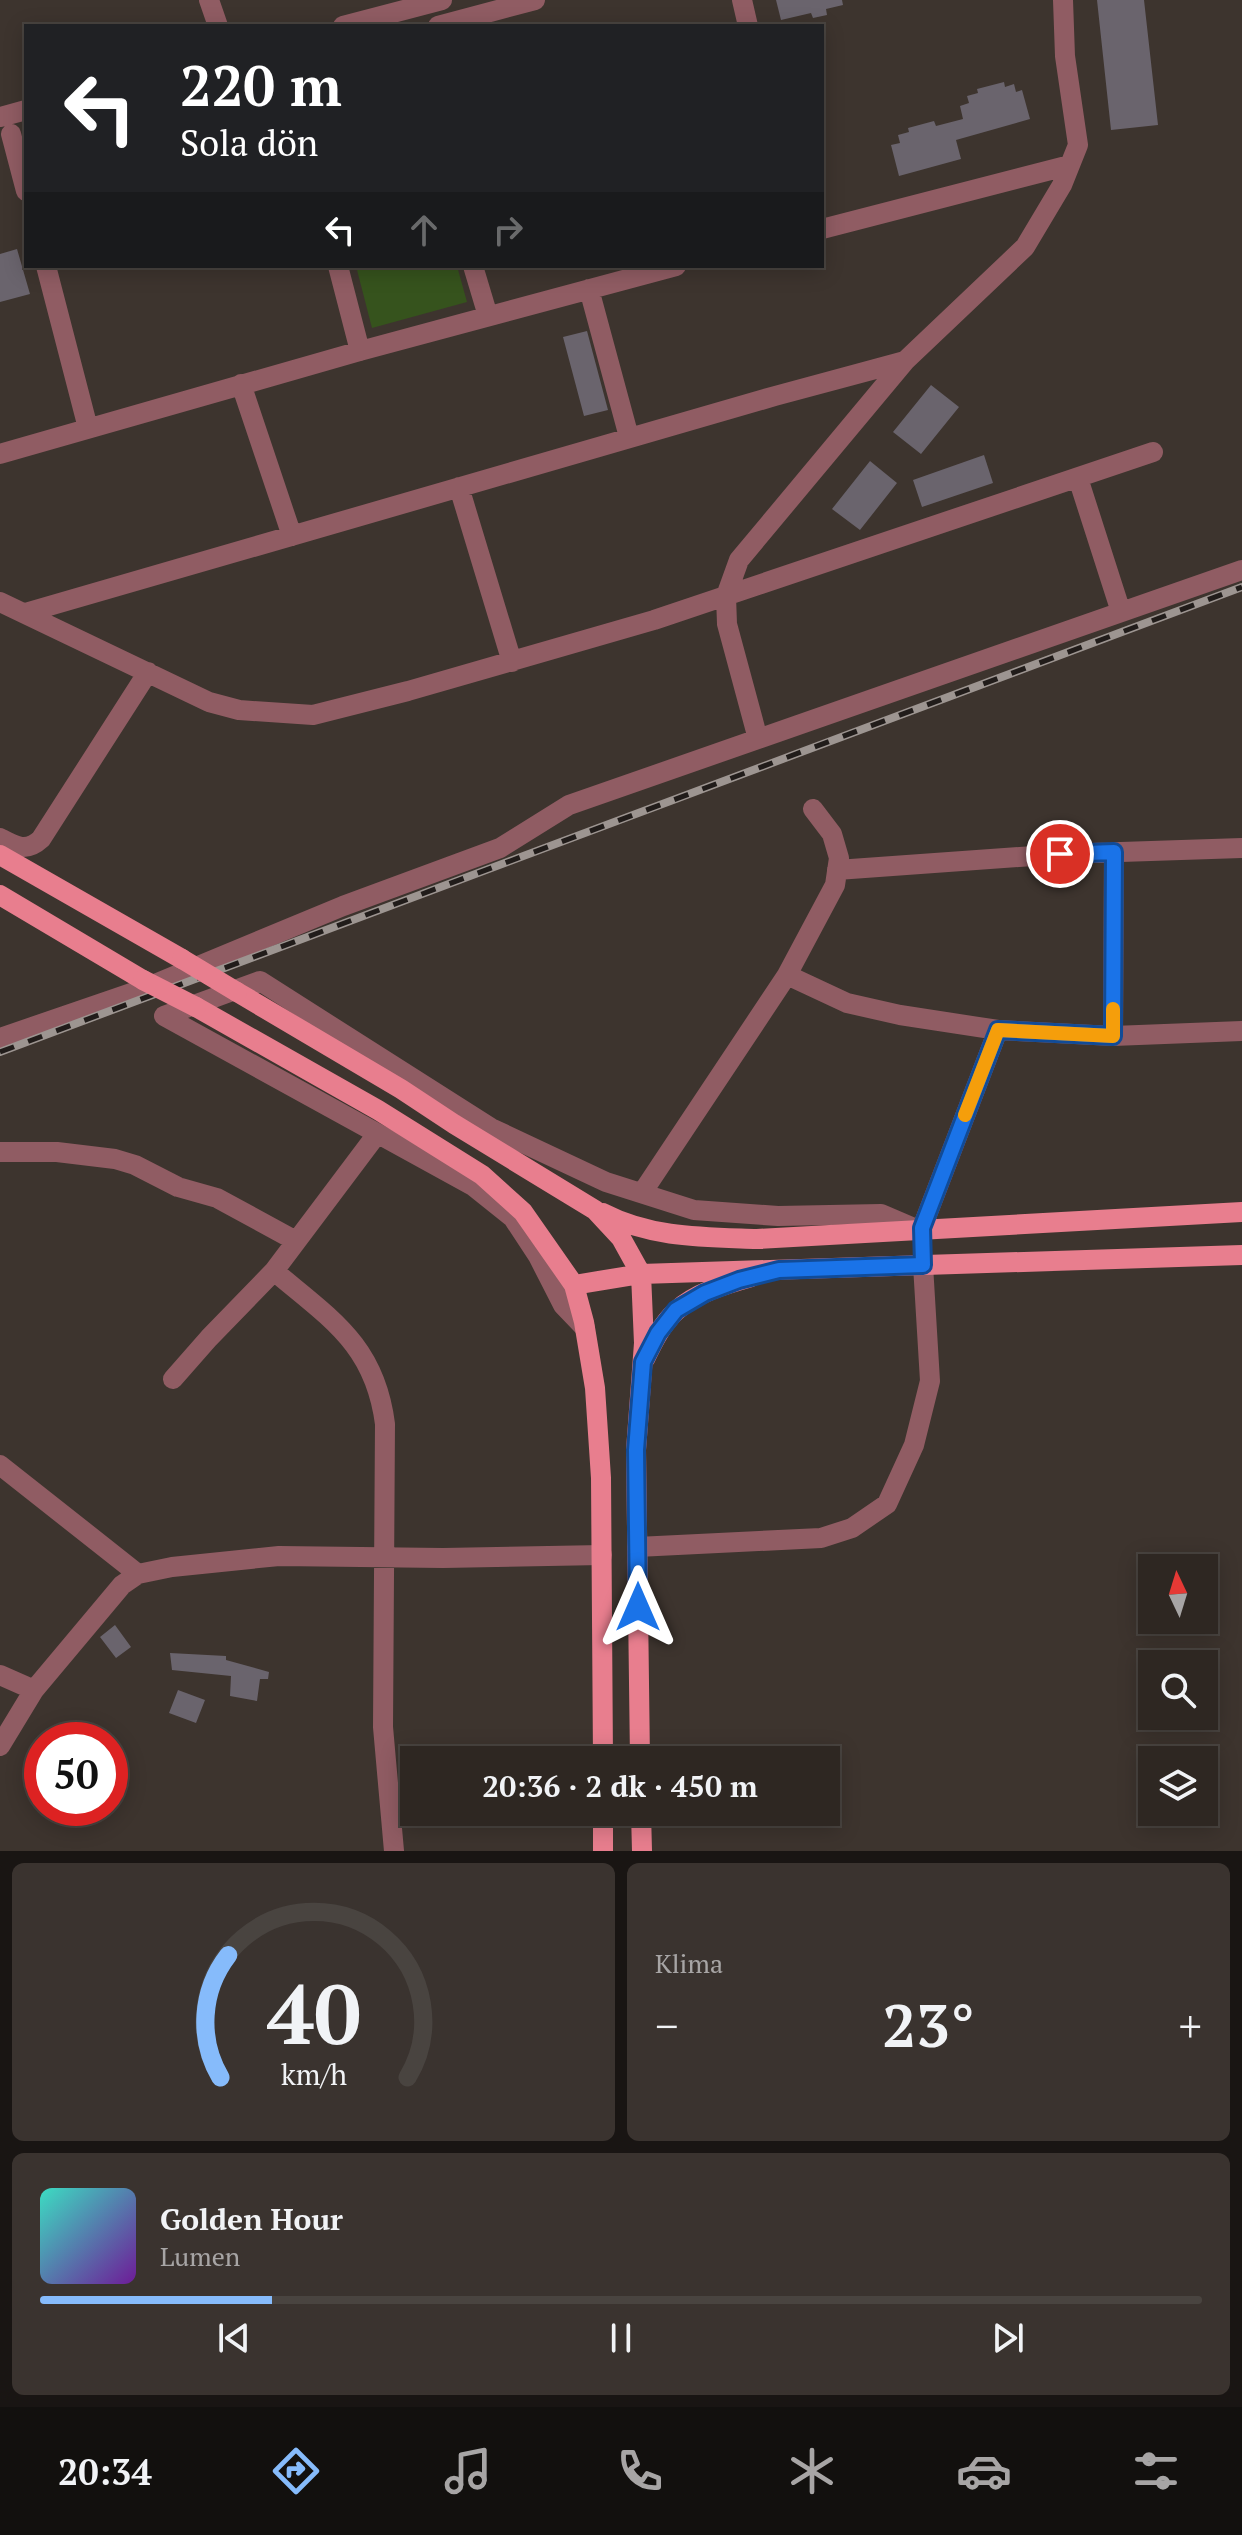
<!DOCTYPE html>
<html lang="tr">
<meta charset="utf-8">
<style>
:root{--surface:#2e2722;--page:#3a332f;--text:#f1f3f6;--muted:#a7a5a5;--line:#494440;--accent:#86bbfb}
body{margin:0;font-family:"PT Serif",serif;background:var(--page);color:var(--text);height:100vh;display:flex;flex-direction:column;font-size:30px;white-space:nowrap}
*{box-sizing:border-box;margin:0}
p{font-size:26px;color:var(--muted)}
.icon{flex:none;width:44px;height:44px;fill:none;stroke:currentColor;stroke-width:2;stroke-linecap:round;stroke-linejoin:round}
.map{position:relative;height:1851px;overflow:hidden}
.drawer{display:flex;flex-direction:column;gap:12px;padding:12px;background:#191513;flex:1}
.drawer>*{flex:none}
.guide{position:absolute;left:24px;top:24px;width:800px;height:244px;border-radius:0px;box-shadow:0 4px 20px #0003,0 0 0 2px var(--line);background:#202124;color:#fff;overflow:hidden}
.needle{width:52px;rotate:356deg}
.controls{position:absolute;left:1138px;top:1554px;display:grid;gap:16px}
.controls a{display:grid;place-items:center;width:80px;height:80px;border-radius:0px;background:var(--surface);box-shadow:0 4px 20px #0003,0 0 0 2px var(--line);font-size:40px}
.speed{position:absolute;left:24px;top:1722px;display:flex;gap:16px;font-size:40px;font-weight:700;text-align:center}
.speed>*{display:grid;place-content:center;width:104px;height:104px;border-radius:50%;background:var(--surface);box-shadow:0 4px 20px #0003,0 0 0 2px var(--line);line-height:1}
.speed .limit{border:12px solid #d22;background:#fff;color:#111}
.pin{position:absolute;display:grid;place-items:center;width:68px;height:68px;color:#fff;margin:-34px;border:4px solid #fff;border-radius:50%;box-shadow:0 2px 8px #0007}
.me{position:absolute;width:88px;margin:-44px;rotate:0deg;stroke-linejoin:round;filter:drop-shadow(0 0 6px #0008)}
.turn{display:flex;align-items:center;gap:28px;height:168px;padding:0 24px;font-size:36px}
.turn .icon{width:104px;height:104px;stroke-width:2.5}
.turn b{display:block;font-size:56px;line-height:68px}
.lanes{display:flex;align-items:center;height:76px;padding:0 24px;background:#0003;justify-content:center;gap:40px;direction:ltr}
.lanes .off{opacity:.35}
.big{font-size:60px;font-weight:800;line-height:1.1}
.drawer .tile{flex:1;display:flex;flex-direction:column;justify-content:center;gap:12px;min-width:0;padding:0 28px;border-radius:12px;background:var(--page)}
.drawer .dial{align-items:center;gap:0}
.dial svg{height:208px;overflow:visible;fill:none;stroke:var(--line);stroke-width:7;stroke-linecap:round;text-anchor:middle}
.dial text{fill:var(--text);stroke:none}
.song{display:flex;align-items:center;gap:24px}
.cover{width:96px;height:96px;border-radius:12px;background:linear-gradient(135deg,hsl(170 70% 55%),hsl(280 70% 35%))}
.played{height:8px;border-radius:4px;background:linear-gradient(90deg,var(--accent) 20%,var(--line) 20%)}
.keys{display:flex;justify-content:space-around;direction:ltr}
.heat{display:flex;justify-content:space-between;align-items:center;font-size:44px;direction:ltr}
.drawer .tiles{flex:1;display:grid;gap:12px;grid-template-columns:1fr 1fr}
.tile:last-child{grid-column:span 2}
.trip{position:absolute;left:400px;top:1746px;width:440px;height:80px;border-radius:0px;background:var(--surface);box-shadow:0 4px 20px #0003,0 0 0 2px var(--line);font-weight:800;line-height:80px;text-align:center}
.tabs{display:flex;height:128px;justify-content:space-around;align-items:center;background:#12100e;color:var(--muted)}
.tabs .icon{width:56px;height:56px}
.tabs .on{color:var(--accent)}
.tabs b{font-size:36px;color:var(--text)}
.map>svg:first-child{display:block}
.green{fill:#36531d}
.building{fill:#6a646d}
.lines{fill:none;stroke-linecap:round;stroke-linejoin:round}
.minor{stroke:#905c63;stroke-width:20}
.major{stroke:#e87e8e;stroke-width:20}
.rail-casing{stroke:#9d9591;stroke-width:8}
.rail{stroke:#211c1a;stroke-width:5;stroke-dasharray:15;stroke-linecap:butt}
.major-bridge{stroke:#e87e8e;stroke-width:20}
.route-casing{stroke:#114b97;stroke-width:20}
.route{stroke:#1a73e8;stroke-width:14}
.slow{stroke:#f59e0b;stroke-width:14}
</style>
<div class="map">
<svg width="1242" height="1851" viewBox="0 0 1242 1851">
<rect width="100%" height="100%" fill="#3d342e"/>
<path class="green" d="M356,266H457L467,302L372,328Z"/>
<path class="building" d="M776,0H842L843,5L826,9L827,15L813,18L811,13L781,20Z
M1097,0H1144L1158,125L1111,130Z
M1004,82L1005,87L1014,84L1016,92L1022,90L1030,119L956,140L961,159L899,176L891,145L900,143L898,135L909,132L908,128L934,121L936,126L963,119L960,106L969,103L967,96L978,93L977,89Z
M17,249L30,294L0,302V254Z
M587,331L608,410L584,416L563,337Z
M931,385L959,407L921,454L893,432Z
M984,455L993,483L922,507L913,480Z
M870,461L897,483L860,530L832,509Z
M115,1625L131,1647L116,1658L100,1637Z
M170,1653L226,1656V1660L269,1672L268,1679H260L257,1701L230,1696L231,1676L172,1670Z
M178,1690L205,1700L196,1723L169,1713Z"/>
<g class="lines">
<path class="minor" d="M209,0L218,26
M742,0L748,26
M343,26L442,0
M438,26L535,0
M0,117L26,110
M11,134L26,191
M822,229L1070,165
M46,266L88,428
M338,266L360,351
M473,266L488,316
M589,289L629,437
M241,384L292,536
M0,454L360,351L676,266
M1078,478L1121,612
M459,487L512,662
M0,602L209,702L239,710L313,715L408,691L654,620L1153,452
M25,613L775,396L905,361
M758,739L727,624L726,596L739,560L905,361L1025,247L1062,185L1078,145L1065,56L1063,0
M0,838C15,846 26,853 41,839L148,672
M837,870L1060,854L1242,848
M787,975L847,1003L900,1015L998,1030L1113,1036L1242,1031
M1113,1036L1114,852
M0,1038L143,989L343,906L500,848L569,805L1242,570
M0,1152H57L115,1159L135,1165L178,1187L217,1198L296,1241
M642,1193L787,975L835,885L839,858L832,834L813,809
M922,1228L998,1030
M274,1271C331,1319 375,1345 385,1424L383,1727L394,1851
M585,1328L563,1305L538,1256L513,1218L473,1186L164,1016L260,981L491,1128L606,1182L694,1210L778,1216L881,1214L916,1229
M173,1379L209,1338L274,1271L377,1134
M0,1465L138,1574
M637,1547L821,1538L852,1528L887,1504L914,1445L930,1381L923,1265
M0,1675L34,1690
M0,1746L34,1690L122,1585L138,1574L172,1567L279,1556L443,1558L602,1555"/>
<path class="major" d="M0,855L182,959
M0,895L143,980
M237,992L401,1089L454,1124L595,1210L621,1238L641,1274L644,1343L636,1450L640,1760
M196,1007L378,1110L482,1175L523,1212L574,1285L584,1322L595,1388L601,1478L603,1760
M603,1213C651,1238 704,1237 757,1239L1242,1212
M574,1285L641,1274L1242,1255
M645,1359C653,1342 662,1324 676,1311C695,1293 726,1284 751,1277
M641,1812L642,1851
M603,1851V1812"/>
<defs>
<path id="rail" d="M0,1052L1242,587"/>
</defs>
<use href="#rail" class="rail-casing"/>
<use href="#rail" class="rail"/>
<path class="major-bridge" d="M182,959L237,992
M143,980L196,1007"/>
</g>
<g class="lines">
<defs>
<path id="route" d="M638,1607L636,1450L643,1362L658,1333L676,1310L705,1293L739,1280L779,1270L923,1265L922,1228L998,1030L1113,1036L1114,852L1060,854"/>
</defs>
<use href="#route" class="route-casing"/>
<use href="#route" class="route"/>
<path class="slow" d="M965,1115L998,1030L1113,1036V1009"/>
</g>
</svg>
<div class="controls">
<a><svg class="needle" viewBox="-14 -14 28 28"><path d="M0-13l5 13h-10z" fill="#e53935"/><path d="M0 13l5-13h-10z" fill="#a7a5a5"/></svg></a>
<a><svg class="icon" aria-label="search" viewBox="0 0 24 24"><circle cx="10" cy="10" r="6"/><path d="M15 15l6 6"/></svg></a>
<a><svg class="icon" aria-label="layers" viewBox="0 0 24 24"><path d="M12 4l9 5-9 5-9-5zM3 14l9 5 9-5"/></svg></a>
</div>
<div class="speed"><div class="limit">50</div></div>
<div class="pin" style="left:1060px;top:854px;background:#d93025"><svg class="icon" aria-label="arrive" viewBox="0 0 24 24"><path d="M6 21V4h12l-3 4 3 4H6"/></svg></div>
<svg class="me" style="left:638px;top:1607px" viewBox="-20 -20 40 40"><path d="M0-17L14 15 0 8-14 15z" fill="#1a73e8" stroke="#fff" stroke-width="4"/></svg>
<div class="trip">20:36 · 2 dk · 450 m</div>
<div class="guide">
<div class="turn"><svg class="icon" aria-label="left" viewBox="0 0 24 24"><path d="M17 20v-9H6M10 6l-5 5 5 5"/></svg><div><b>220 m</b>Sola dön</div></div>
<div class="lanes"><svg class="icon" aria-label="left" viewBox="0 0 24 24"><path d="M17 20v-9H6M10 6l-5 5 5 5"/></svg><svg class="icon off" aria-label="ahead" viewBox="0 0 24 24"><path d="M12 20V5M6 11l6-6 6 6"/></svg><svg class="icon off" aria-label="right" viewBox="0 0 24 24"><path d="M7 20v-9h11M14 6l5 5-5 5"/></svg></div>
</div>
</div>
<section class="drawer">
<div class="tiles">
<div class="tile dial"><svg viewBox="0 0 100 80">
<path d="M14 69A42 42 0 1 1 86 69"/>
<path d="M14 69A42 42 0 0 1 17 22" stroke="#86bbfb"/>
<text x="50" y="56" font-size="32" font-weight="700">40</text>
<text x="50" y="72" font-size="11">km/h</text>
</svg></div>
<div class="tile"><p>Klima</p>
<div class="heat"><a>−</a><b class="big">23°</b><a>+</a></div>
</div>
<div class="tile">
<div class="song"><i class="cover"></i><div><b>Golden Hour</b><p>Lumen</p></div></div>
<div class="played"></div>
<div class="keys"><svg class="icon" aria-label="previous" viewBox="0 0 24 24"><path d="M18 5L8 12l10 7zM5 5v14"/></svg><svg class="icon" aria-label="pause" viewBox="0 0 24 24"><path d="M8 5v14M16 5v14"/></svg><svg class="icon" aria-label="next" viewBox="0 0 24 24"><path d="M6 5l10 7-10 7zM19 5v14"/></svg></div>
</div>
</div>
</section>
<nav class="tabs">
<b>20:34</b>
<svg class="icon on" aria-label="directions" viewBox="0 0 24 24"><path d="M12 3l9 9-9 9-9-9zM9 14v-3h6M13 9l2 2-2 2"/></svg>
<svg class="icon" aria-label="music" viewBox="0 0 24 24"><path d="M9 18V5l10-2v13"/><circle cx="6" cy="18" r="3"/><circle cx="16" cy="16" r="3"/></svg>
<svg class="icon" aria-label="phone" viewBox="0 0 24 24"><path d="M5 4h4l2 5-3 2q2 4 5 5l2-3 5 2v4C11 20 4 13 5 4z"/></svg>
<svg class="icon" aria-label="climate" viewBox="0 0 24 24"><path d="M12 3v18M4 7l16 10M4 17L20 7"/></svg>
<svg class="icon" aria-label="car" viewBox="0 0 24 24"><path d="M5 17H2v-5l4-1 3-4h7l3 4 3 1v5h-3M9 17h6M6 11h13"/><circle cx="7" cy="17" r="2"/><circle cx="17" cy="17" r="2"/></svg>
<svg class="icon" aria-label="filters" viewBox="0 0 24 24"><path d="M4 7h16M4 17h16"/><circle cx="9" cy="7" r="2"/><circle cx="15" cy="17" r="2"/></svg>
</nav>
